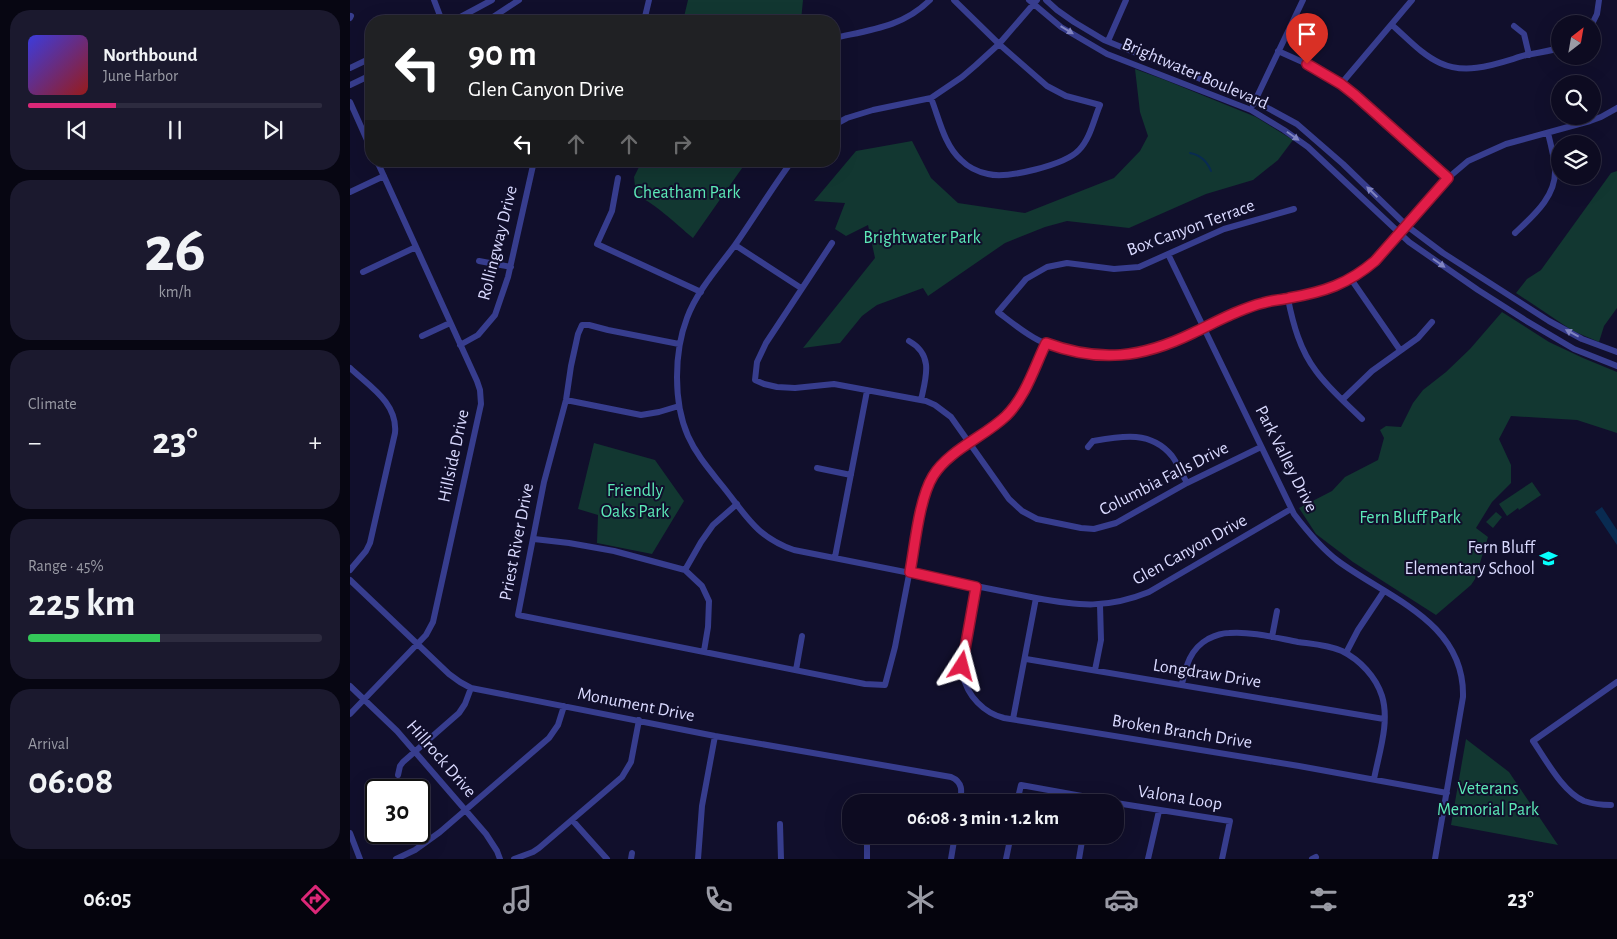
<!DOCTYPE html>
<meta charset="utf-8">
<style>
:root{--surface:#0d0b21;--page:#1b192e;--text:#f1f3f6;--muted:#9a9ba5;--line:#2d2b3f;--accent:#db2777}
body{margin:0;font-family:"Alegreya Sans",sans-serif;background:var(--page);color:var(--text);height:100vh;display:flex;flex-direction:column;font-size:19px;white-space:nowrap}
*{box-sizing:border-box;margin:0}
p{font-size:16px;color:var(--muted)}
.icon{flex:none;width:28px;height:28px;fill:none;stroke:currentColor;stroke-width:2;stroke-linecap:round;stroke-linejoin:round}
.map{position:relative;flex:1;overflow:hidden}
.side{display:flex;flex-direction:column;gap:10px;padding:10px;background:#070612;width:350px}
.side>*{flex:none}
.hud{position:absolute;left:15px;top:15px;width:475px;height:152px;border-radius:20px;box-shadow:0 5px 20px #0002,0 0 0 1px var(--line);background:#202124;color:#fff;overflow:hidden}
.needle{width:32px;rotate:31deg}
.tools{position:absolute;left:1201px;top:15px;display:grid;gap:10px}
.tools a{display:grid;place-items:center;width:50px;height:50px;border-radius:50%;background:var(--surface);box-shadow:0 5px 20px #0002,0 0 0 1px var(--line);font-size:25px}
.speed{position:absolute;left:15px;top:779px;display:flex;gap:10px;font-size:25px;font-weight:700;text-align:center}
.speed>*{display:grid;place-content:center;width:65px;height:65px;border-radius:50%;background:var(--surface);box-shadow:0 5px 20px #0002,0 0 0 1px var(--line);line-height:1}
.speed .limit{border:2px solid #111;border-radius:8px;background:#fff;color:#111}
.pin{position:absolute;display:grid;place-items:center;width:42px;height:42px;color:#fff;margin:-51px -21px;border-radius:50% 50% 50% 0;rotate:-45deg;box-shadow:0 0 5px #0007}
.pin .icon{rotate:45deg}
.me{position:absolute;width:55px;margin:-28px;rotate:9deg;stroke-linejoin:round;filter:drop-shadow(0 0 4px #0008)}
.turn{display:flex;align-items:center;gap:18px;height:105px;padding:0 20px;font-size:22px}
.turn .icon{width:65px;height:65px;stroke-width:2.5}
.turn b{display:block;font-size:35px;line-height:42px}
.lanes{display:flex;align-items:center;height:48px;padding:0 20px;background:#0003;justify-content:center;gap:25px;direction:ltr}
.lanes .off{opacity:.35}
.big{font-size:38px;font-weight:600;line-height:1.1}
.side .widget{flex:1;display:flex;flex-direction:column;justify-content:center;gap:8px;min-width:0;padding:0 18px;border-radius:20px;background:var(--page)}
.side .dial{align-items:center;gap:0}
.dial b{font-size:65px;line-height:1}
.song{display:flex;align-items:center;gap:15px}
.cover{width:60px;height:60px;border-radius:8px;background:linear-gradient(135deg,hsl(240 70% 55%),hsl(0 70% 35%))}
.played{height:5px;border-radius:2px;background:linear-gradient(90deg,var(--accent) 30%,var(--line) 30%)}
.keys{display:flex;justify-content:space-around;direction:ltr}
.heat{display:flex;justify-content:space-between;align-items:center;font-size:28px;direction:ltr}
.charge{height:8px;border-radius:4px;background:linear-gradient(90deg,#34c759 45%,var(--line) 0)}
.trip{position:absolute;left:492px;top:794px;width:282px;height:50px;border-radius:20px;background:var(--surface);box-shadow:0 5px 20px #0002,0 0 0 1px var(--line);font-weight:600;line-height:50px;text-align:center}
.tab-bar{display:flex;height:80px;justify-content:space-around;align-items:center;background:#05040d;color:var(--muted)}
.tab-bar .icon{width:35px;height:35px}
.tab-bar .active{color:var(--accent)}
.tab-bar b{font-size:22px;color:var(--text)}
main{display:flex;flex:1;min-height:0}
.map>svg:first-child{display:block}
.green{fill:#123731}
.water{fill:#092b51}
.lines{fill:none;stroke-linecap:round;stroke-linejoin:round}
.stream{stroke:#092b51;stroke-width:2}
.minor{stroke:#373d8e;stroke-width:6}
.oneway{fill:#8084c1}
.route-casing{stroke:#92132f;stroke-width:12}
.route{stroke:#e11d48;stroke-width:9}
.labels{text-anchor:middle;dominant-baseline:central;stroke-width:4;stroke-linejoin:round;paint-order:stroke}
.street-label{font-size:18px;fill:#dadaff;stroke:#110f2c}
.park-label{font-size:18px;fill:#5ce9b7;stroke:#110f2c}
.poi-label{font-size:18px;fill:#dadaff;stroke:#110f2c;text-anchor:end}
</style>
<main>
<section class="side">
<div class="widget">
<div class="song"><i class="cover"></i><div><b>Northbound</b><p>June Harbor</p></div></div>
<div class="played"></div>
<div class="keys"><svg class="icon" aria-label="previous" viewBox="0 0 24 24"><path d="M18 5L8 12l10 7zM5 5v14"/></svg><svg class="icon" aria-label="pause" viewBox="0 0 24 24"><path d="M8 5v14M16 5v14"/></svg><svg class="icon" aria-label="next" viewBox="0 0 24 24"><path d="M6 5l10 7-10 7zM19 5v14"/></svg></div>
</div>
<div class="widget dial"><b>26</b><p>km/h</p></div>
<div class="widget"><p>Climate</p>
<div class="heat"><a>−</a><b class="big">23°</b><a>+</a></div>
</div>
<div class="widget"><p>Range · 45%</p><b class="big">225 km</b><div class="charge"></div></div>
<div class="widget"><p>Arrival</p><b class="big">06:08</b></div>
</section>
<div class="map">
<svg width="1267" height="859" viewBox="0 0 1267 859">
<rect width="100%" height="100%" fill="#110f2c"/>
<path class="green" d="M338,0H453L451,21H333Z
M785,69L815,80L906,117L943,140L928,160L903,180L856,194L779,228L717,221L695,227L655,243L578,296L573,288L527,305L520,310L512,316L490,343L453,348L525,258L518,225L496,236L485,229L495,203L464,201L506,151L562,141L581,178L608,203L675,213L764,178L790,151L798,136L790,112Z
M292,161H397L343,238C326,224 303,201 283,194L285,186L284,177Z
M1267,171V308L1254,326L1249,342L1223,331L1166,293L1177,279L1191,270L1261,173Z
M1152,312L1199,342L1233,358L1267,372V433L1227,420L1161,416L1149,439L1161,465V483L1142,502L1126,528L1138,537L1125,579L1121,585L1086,615L1003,562L966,534L949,508L982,491L995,477L1028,460L1034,438L1030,430L1036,426L1051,427L1063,403L1073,390L1096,372L1120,349Z
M244,443L305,460L334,501L302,554L247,543L248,515L228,509Z
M1182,482L1191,495L1169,510L1168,508L1157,516L1149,504Z
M1146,512L1152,517L1143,528L1136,522Z
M1116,739L1159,772L1208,845L1101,825Z"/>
<path class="water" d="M1252,507L1267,530V545L1245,512Z"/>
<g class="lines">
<path class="stream" d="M840,153C851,155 857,161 861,171"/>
<path class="minor" d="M84,0L92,21
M679,0L711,27L757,54L901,110L934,130L958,147L1059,242L1128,290L1175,320L1224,349L1267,366
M696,0L707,10L724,22L754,40L905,101L947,124L993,164L1057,226L1093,253L1199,321L1232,339L1267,352
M0,18L1,16
M103,21L142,0
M137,21L169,0
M294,21L299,0
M1242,24L1247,14L1249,0
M1042,25C1057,38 1072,55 1090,63C1118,76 1148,63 1176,55C1187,53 1199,51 1210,48
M1164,26L1174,34L1179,55
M484,38C520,30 553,27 580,0
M758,41L776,0
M928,51L957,64L991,84L1098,178
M0,68L21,58
M991,84L1062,0
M0,85L21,75
M581,98C589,118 594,145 611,160C618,167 628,172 638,174C657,179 715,165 729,150C740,139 744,119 750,105L716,96L697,86L649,44L604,0
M0,102L21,149
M903,105L953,0
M484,125L497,118L523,110L581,98L612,77L626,65L649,44L687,0
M442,161C422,188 404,218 385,245C368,268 347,291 337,318C324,352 323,402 338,436C346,454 358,468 370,483C395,513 404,536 444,550L686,598C729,606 757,609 799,592L941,509
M268,178L262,211L247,244L351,292
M0,192L34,176
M944,209L874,229L789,267L764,269L717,263L697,267L676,279L648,312C661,322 674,333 688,340C729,361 779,360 821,343C851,331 879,314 911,304C920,300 931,300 940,298C975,292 998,284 1025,261L1098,178L1118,161L1156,144L1240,121L1251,117L1267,108
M1165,233C1183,216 1207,196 1205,168C1204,157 1201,145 1198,133
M482,243L416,343L407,362L405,380L414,384L427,387L445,388L484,384L576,401L585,405L601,417L659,499L672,511L687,519L731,528L744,529L766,523L837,483L911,447
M385,245L451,288
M818,254L944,514C957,531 971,548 988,561C1038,598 1115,622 1113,697L1085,859
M129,261L161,267
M13,272L66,247
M1001,279L1050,350
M938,299C943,324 950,350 966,371C979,389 997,404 1012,419
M72,336L100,323
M559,341C584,355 576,377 571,400
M329,344L258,330L239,325H232L228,334L221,366L216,400L194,482L168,615L515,684L535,685L545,647L574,497L582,478L593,463L648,423L665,406L680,380L696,343
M110,345L128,335L145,315L158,277L184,161
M0,368C19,386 48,403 45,433L20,543L16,551L0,570
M993,399L1022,371L1068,338L1082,322
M216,400L291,415L309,412L329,406
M738,447L743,441C771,436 801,430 822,456C828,464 832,474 837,483
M467,468L501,475
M184,539L219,543L264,551L335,570L352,586L359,601L358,627L354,651
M485,557L517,391
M335,570L351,542L363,525L387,504
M0,580L99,674L110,682L121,688L365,736L601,777C613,782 612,791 610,802
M626,587C622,609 609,654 613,675C617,696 634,713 654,718L949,766L1097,793
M922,637L927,611
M996,653L1008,630L1034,591
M676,659L1034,719
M446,670L452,636
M745,670L751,640L750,605
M832,684C836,666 840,649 858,639C864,636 872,633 879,633C900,631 927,638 948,642C962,644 978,645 992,651C1010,660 1026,677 1032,696C1040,722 1029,753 1024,779
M0,686L47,731L136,834L147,851L150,859
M0,714L76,635L83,622L131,404L130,390L127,381L27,161
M663,719L686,598
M48,775L50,766L53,762L109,713L115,704L121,688
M667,802L671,785L765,802
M766,803L880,821L872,859
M1261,805C1252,805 1243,804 1234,801C1213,792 1196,760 1183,741L1267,682
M223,821L257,859
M430,824L431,859
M0,833L10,859
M517,835V859
M46,859L65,850L90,832L199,738L208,725L214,706
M164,859L183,852L189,848L272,777L281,762L289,720
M281,859L282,853
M348,859L352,806L365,736
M601,859L605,835
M656,859L661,835
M729,859L733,835
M798,859L809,811
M962,859L966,857"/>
</g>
<defs><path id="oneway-solid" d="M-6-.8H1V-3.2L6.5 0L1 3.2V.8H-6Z" transform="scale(1.25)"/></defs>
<g class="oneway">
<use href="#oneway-solid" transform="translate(717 30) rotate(31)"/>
<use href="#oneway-solid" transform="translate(943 136) rotate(35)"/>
<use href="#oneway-solid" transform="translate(1022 192) rotate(-136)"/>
<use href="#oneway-solid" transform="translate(1089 263) rotate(35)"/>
<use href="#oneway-solid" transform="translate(1222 333) rotate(-152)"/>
</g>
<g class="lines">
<defs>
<path id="route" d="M612,666L626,587L560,572C565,545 569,499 583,476C599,450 634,437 656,416C676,396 684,368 696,343C750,363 792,358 843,333C866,322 889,309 913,303C922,300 931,300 939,298C974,292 998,284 1025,261L1098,178L1005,95L991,84L957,64"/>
</defs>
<use href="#route" class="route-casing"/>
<use href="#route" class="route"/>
</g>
<defs>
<symbol id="school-bare" viewBox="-9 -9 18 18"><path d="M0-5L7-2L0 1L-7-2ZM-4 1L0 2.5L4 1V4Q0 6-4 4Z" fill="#06fffd" stroke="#110f2c" stroke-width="2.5" paint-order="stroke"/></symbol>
</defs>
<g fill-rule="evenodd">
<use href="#school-bare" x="1186" y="546" width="25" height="25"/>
</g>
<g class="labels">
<g class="street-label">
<text transform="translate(845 74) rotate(23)">Brightwater Boulevard</text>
<text transform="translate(841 228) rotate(-20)">Box Canyon Terrace</text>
<text transform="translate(148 243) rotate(-76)">Rollingway Drive</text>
<text transform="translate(104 456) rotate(-78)">Hillside Drive</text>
<text transform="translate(936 459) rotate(63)">Park Valley Drive</text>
<text transform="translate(814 479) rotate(-27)">Columbia Falls Drive</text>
<text transform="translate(167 542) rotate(-79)">Priest River Drive</text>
<text transform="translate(840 550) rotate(-29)">Glen Canyon Drive</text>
<text transform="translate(857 674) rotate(9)">Longdraw Drive</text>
<text transform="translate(286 705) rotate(11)">Monument Drive</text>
<text transform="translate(832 732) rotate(9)">Broken Branch Drive</text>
<text transform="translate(91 759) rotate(49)">Hillrock Drive</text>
<text transform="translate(830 798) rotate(9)">Valona Loop</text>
</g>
<g class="park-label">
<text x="337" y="193">Cheatham Park</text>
<text x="572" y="238">Brightwater Park</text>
<text x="285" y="491">Friendly<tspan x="285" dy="21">Oaks Park</tspan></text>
<text x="1060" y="518">Fern Bluff Park</text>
<text x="1138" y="789">Veterans<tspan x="1138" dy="21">Memorial Park</tspan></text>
</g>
<g class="poi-label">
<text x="1185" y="548">Fern Bluff<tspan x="1185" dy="21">Elementary School</tspan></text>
</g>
</g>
</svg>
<div class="tools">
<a><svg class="needle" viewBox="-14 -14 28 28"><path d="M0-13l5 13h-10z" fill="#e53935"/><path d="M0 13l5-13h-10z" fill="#9a9ba5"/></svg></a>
<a><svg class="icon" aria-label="search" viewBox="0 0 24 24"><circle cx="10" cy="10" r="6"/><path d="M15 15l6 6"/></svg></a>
<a><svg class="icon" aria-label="layers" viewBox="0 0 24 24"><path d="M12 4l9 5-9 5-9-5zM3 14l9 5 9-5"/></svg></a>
</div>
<div class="speed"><div class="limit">30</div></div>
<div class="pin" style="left:957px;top:64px;background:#d93025"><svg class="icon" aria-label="arrive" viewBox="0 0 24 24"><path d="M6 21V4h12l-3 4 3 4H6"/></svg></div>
<svg class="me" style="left:612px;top:666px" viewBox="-20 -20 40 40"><path d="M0-17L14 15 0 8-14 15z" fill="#e11d48" stroke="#fff" stroke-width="4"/></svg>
<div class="trip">06:08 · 3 min · 1.2 km</div>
<div class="hud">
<div class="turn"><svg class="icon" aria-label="left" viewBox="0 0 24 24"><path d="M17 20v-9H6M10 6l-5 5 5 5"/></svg><div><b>90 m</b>Glen Canyon Drive</div></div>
<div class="lanes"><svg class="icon" aria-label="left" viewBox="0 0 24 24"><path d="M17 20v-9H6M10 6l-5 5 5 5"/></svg><svg class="icon off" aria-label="ahead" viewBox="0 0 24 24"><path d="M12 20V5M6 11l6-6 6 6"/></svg><svg class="icon off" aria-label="ahead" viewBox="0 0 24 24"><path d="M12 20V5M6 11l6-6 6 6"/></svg><svg class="icon off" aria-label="right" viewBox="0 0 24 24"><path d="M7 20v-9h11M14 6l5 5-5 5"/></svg></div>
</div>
</div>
</main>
<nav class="tab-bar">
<b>06:05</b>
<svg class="icon active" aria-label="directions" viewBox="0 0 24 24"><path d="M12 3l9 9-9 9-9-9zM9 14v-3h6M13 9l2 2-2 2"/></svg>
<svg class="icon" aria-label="music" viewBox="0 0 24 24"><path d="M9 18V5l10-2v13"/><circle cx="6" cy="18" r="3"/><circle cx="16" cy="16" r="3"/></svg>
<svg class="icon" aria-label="phone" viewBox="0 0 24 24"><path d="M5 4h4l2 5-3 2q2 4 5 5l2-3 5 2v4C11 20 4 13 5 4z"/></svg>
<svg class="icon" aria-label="climate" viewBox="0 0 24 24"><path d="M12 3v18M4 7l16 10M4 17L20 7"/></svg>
<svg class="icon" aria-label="car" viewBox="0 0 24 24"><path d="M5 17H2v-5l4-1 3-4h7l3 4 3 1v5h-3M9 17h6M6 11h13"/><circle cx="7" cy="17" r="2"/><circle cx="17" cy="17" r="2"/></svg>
<svg class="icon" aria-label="filters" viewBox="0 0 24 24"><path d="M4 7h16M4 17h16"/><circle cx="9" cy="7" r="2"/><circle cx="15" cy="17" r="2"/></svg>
<b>23°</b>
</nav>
